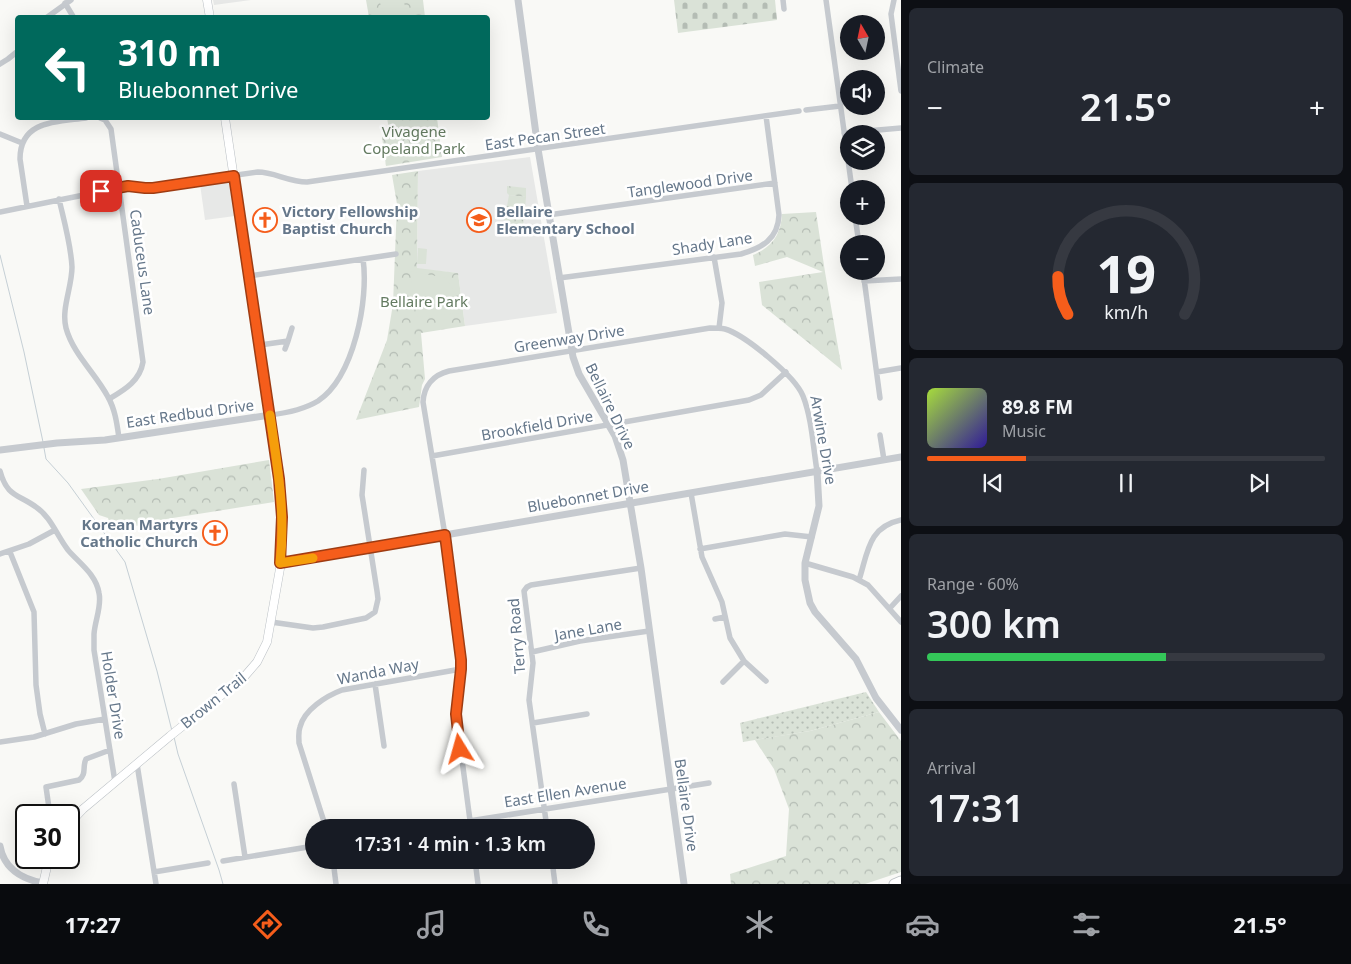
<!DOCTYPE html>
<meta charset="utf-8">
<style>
:root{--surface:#171b24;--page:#242831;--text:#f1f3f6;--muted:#9ea1a6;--line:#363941;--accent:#f55d1b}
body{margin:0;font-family:"Noto Sans",sans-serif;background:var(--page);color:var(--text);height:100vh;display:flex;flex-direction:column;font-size:19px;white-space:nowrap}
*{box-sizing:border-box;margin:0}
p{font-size:16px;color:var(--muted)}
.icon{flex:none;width:28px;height:28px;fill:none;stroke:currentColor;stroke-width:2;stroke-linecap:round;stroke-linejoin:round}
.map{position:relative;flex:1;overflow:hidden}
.details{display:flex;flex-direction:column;gap:8px;padding:8px;background:#0d0f14;width:450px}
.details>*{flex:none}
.hud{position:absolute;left:15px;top:15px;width:475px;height:105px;border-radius:5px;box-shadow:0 5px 20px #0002;background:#00695c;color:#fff;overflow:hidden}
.needle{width:32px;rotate:351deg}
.fabs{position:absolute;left:840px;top:15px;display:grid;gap:10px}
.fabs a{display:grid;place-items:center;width:45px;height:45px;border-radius:50%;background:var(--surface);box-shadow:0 5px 20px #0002;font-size:25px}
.speed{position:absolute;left:15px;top:804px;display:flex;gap:10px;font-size:25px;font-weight:700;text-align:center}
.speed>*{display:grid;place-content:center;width:65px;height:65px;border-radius:50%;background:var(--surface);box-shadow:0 5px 20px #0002;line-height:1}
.speed .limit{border:2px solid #111;border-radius:8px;background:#fff;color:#111}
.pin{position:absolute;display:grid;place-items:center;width:42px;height:42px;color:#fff;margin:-21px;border-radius:10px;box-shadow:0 2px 8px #0006}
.me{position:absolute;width:55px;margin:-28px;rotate:352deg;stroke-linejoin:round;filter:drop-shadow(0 0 4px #0008)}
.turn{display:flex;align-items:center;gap:18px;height:105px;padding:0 20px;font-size:22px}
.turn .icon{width:65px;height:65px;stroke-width:2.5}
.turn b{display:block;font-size:35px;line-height:42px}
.big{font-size:38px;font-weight:600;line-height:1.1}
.details .tile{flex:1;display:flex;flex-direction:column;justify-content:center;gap:8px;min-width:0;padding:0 18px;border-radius:8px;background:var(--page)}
.details .dial{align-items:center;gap:0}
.dial svg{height:130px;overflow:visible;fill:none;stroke:var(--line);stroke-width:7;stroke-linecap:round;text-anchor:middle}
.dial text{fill:var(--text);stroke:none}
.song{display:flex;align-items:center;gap:15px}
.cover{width:60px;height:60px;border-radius:8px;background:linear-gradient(135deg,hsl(80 70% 55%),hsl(250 70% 35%))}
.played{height:5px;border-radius:2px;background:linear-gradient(90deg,var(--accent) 25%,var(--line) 25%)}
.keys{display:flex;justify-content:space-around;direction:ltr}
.heat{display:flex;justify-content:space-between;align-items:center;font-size:28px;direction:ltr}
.charge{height:8px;border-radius:4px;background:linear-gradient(90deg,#34c759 60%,var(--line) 0)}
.trip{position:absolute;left:305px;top:819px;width:290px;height:50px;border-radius:25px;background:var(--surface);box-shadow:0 5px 20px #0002;font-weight:600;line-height:50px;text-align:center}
.tabs{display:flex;height:80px;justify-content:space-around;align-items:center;background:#090b0e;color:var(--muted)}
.tabs .icon{width:35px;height:35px}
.tabs .active{color:var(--accent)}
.tabs b{font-size:22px;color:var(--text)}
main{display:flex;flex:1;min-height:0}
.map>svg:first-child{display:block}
.built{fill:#e7e8e7}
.grass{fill:url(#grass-dots)}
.forest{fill:url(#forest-crowns)}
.cemetery{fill:url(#cemetery-stones)}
.garden{fill:#dae2d7}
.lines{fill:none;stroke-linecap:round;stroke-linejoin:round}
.stream{stroke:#c5cfd5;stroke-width:1}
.secondary-casing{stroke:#bbc0c5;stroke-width:9}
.primary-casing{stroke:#bcc0c4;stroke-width:11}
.minor{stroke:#c6cacf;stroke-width:5.5}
.tertiary{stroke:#c6cacf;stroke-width:7}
.secondary{stroke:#fff;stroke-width:8}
.primary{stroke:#fff;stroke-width:9}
.route-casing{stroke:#9f3c12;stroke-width:12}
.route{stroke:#f55d1b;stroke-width:9}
.slow{stroke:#f59e0b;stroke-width:9}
.labels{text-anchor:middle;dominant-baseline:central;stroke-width:5;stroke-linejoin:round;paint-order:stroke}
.park-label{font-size:15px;fill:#647b61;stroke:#fff}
.street-label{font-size:15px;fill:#65778a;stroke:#fff}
.poi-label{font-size:15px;font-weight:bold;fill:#65778a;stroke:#fff;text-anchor:start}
</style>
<main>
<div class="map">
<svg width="901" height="884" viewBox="0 0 901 884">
<defs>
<pattern id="grass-dots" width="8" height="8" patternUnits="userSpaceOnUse" patternTransform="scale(1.25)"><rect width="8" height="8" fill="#dae2d7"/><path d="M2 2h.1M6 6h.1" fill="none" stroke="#b4bcb4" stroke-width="1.8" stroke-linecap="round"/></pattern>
<pattern id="forest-crowns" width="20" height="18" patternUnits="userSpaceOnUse" patternTransform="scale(1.25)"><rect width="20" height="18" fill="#dae2d7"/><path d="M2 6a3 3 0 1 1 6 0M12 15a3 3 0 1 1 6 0" fill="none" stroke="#b4bcb4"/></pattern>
<pattern id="cemetery-stones" width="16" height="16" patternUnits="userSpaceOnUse" patternTransform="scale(1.25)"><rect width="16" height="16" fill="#dae2d7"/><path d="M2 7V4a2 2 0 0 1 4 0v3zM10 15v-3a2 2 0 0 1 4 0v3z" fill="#b4bcb4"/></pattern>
</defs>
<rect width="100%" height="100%" fill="#f9f9f6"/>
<path class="built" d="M213,0H251L214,5Z
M530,157L557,313L465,326L458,273L417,269L418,171Z
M225,180L229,182L235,216L205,220L200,184Z"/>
<path class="grass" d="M866,692L879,712L810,731L743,742L740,723Z"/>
<path class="forest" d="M366,0H423L425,17H369Z
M387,118H437L442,157L386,166L382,137L390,135Z
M418,171L417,268L458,273L465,326L421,333L425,379L422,385L419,407L356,420L387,340L393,304L397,204L392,175Z
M507,186L526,188V197L509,195L507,193Z
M507,206L525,208L523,227L504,225L506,208Z
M816,212L825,272L842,370L762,305L759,282L823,272L787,257L755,266L753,255C772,247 781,235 782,214Z
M269,460L274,502L160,520L116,531L111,527L108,518L99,515L81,489L158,479Z
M879,712L901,741V872L865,884H731L730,874L786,856L789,809L774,769L755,740L810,731Z"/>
<path class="cemetery" d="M674,0H775L777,20L678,33Z"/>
<path class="garden" d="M379,0H403L409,17H385Z
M509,195L526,197L525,208L507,206Z
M418,248L427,249L426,264H417Z
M410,271L446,278L458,298L461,313L418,317L416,314Z"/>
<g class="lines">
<path class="stream" d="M0,255L24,352L43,442
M44,448L46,459L68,483L125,562L157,671L172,731
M174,737L178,754L219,870L223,884"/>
<defs>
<path id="secondary" d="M207,0L210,18
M69,824L83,809L170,736L244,677L257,662L267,642L281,563L282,517L281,496L225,118
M43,884L49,858"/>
<path id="primary" d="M894,884L901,881"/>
</defs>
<use href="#secondary" class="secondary-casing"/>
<use href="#primary" class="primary-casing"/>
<path class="minor" d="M783,0L784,9
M826,0L852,189
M894,0L891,14L901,91
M65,3L74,18
M46,18L71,0
M0,64L8,59L18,51
M806,110L840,106
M100,118L105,120L111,129L143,362C140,381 124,390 109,399
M844,133L901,128
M0,134L22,143
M59,199C64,221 71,245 72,267C72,287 61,309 66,328C73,354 96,374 108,397C115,409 117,424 119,438
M27,206L20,159C20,120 57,122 86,118
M0,212L128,186L145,188L258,172C274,172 289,182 307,182L799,111
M548,215L775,183
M855,216L859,244
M714,257L722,303L719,328
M863,271L880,398
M249,276L396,254
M559,278L741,254C762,248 778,239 779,215L766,116
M864,281L901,279
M260,345L288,341L292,328
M285,349L288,341
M877,372L901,368
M270,415C287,413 303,410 318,401C354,377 369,299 363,259
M880,435L884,460
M432,456L749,400L761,395L786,372
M0,471C7,497 18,494 36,507C51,517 57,536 68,550C79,563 96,574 99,593C102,606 95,620 94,634C94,639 94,645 94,650L115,782
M691,493L702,557L722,602L730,638L744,661L766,681
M700,549L785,534L812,537
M10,552L34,612L36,685L40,714L45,734
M0,554L29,544L55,530
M805,563L853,577L868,585L901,622
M859,580C868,552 868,527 901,520
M890,608L901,596
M715,619L725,617
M271,622L313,628L323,627L366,618L375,612L378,599L377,591L362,495L364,470
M532,652L580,641L649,631
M723,682L744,661
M375,684L384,746
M533,723L587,714
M0,742L34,737L76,724L105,719
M137,764L156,884
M234,784L245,857
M50,815L46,787L79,780C87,774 82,767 86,759L110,750
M326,828L299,743C299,738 298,732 300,727C304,710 326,696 342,690L461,669
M425,828L709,783
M471,828L456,714L461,669L458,635L445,535L423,402C424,386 433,375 449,371L710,328C714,328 720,328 725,329C745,335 795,376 803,396C812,419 813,447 817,471
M547,828L529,700L533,663L524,591L527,587L531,585L641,568
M333,860L336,884
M475,860L478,884
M552,860L555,884
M223,861L314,846
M154,872L208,863"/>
<path class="tertiary" d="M518,0L538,149L573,357L579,374L615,436L623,460L641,568L684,884
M0,450L57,443L105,440L270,415
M817,471L819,506L805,563V580L810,603L815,612L856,659L876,698L901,730
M281,563L901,457
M0,846C4,869 22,879 43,883"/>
<use href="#secondary" class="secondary"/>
<use href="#primary" class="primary"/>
</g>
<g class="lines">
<defs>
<path id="route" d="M101,191L128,186L145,188H153L234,176L279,479L282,517L280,563L445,535L461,660V669L456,714L460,749"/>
</defs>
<use href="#route" class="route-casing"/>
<use href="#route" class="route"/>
<path class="slow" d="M270,415C277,464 286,513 280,563L313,558"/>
</g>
<defs>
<symbol id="church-ring" viewBox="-11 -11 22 22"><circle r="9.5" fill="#fff" stroke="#f55d1b" stroke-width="1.5"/><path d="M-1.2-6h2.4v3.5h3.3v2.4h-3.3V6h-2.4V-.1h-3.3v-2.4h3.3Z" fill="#f55d1b"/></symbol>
<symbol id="school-ring" viewBox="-11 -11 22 22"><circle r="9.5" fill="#fff" stroke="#f55d1b" stroke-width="1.5"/><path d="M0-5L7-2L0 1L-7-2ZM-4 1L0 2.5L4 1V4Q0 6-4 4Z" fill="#f55d1b"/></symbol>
</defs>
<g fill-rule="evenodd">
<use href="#church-ring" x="251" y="206" width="28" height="28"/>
<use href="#school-ring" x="465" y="206" width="28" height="28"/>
<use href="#church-ring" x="201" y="519" width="28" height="28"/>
</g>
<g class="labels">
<g class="park-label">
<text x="414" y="131">Vivagene<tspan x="414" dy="17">Copeland Park</tspan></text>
<text x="424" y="301">Bellaire Park</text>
</g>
<g class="street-label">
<text transform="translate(545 136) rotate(-8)">East Pecan Street</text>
<text transform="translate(690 183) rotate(-8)">Tanglewood Drive</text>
<text transform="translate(712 243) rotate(-9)">Shady Lane</text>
<text transform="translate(143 262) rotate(82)">Caduceus Lane</text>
<text transform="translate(569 338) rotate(-9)">Greenway Drive</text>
<text transform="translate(611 406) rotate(64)">Bellaire Drive</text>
<text transform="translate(190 413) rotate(-8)">East Redbud Drive</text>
<text transform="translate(537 425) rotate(-10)">Brookfield Drive</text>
<text transform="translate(824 440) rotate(80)">Arwine Drive</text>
<text transform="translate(588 496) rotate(-10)">Bluebonnet Drive</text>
<text transform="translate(588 629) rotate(-10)">Jane Lane</text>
<text transform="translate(516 636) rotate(-95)">Terry Road</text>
<text transform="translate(378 671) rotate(-11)">Wanda Way</text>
<text transform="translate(114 695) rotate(81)">Holder Drive</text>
<text transform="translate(213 700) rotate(-39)">Brown Trail</text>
<text transform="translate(565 792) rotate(-9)">East Ellen Avenue</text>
<text transform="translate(687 805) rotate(82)">Bellaire Drive</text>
</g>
<g class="poi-label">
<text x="282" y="211">Victory Fellowship<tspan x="282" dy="17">Baptist Church</tspan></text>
<text x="496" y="211">Bellaire<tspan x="496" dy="17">Elementary School</tspan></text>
<text x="198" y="524" text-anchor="end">Korean Martyrs<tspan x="198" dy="17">Catholic Church</tspan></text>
</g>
</g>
</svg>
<div class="fabs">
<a><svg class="needle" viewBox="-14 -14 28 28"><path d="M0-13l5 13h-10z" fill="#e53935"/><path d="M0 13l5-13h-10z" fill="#9ea1a6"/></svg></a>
<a><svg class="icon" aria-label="sound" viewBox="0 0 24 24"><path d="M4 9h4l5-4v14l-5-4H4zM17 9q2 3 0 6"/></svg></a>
<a><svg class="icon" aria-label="layers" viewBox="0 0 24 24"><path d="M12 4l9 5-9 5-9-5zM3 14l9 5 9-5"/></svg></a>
<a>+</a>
<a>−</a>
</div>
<div class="speed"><div class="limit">30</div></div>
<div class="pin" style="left:101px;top:191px;background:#d93025"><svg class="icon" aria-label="arrive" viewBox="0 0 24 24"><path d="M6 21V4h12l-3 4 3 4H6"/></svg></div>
<svg class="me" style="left:460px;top:749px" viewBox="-20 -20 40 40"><path d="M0-17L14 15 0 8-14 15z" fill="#f55d1b" stroke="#fff" stroke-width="4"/></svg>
<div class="trip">17:31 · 4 min · 1.3 km</div>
<div class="hud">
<div class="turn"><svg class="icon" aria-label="left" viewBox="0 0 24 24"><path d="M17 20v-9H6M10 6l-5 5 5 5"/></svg><div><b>310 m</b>Bluebonnet Drive</div></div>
</div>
</div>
<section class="details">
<div class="tile"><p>Climate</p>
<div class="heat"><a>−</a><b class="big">21.5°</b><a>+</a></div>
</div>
<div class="tile dial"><svg viewBox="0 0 100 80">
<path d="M14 69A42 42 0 1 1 86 69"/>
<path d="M14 69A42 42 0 0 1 8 46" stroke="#f55d1b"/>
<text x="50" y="56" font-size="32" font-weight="700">19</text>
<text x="50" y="72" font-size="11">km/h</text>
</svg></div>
<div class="tile">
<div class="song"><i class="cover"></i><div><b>89.8 FM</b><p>Music</p></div></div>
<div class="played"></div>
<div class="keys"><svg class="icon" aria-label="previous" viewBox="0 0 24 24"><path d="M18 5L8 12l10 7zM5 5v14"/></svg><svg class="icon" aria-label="pause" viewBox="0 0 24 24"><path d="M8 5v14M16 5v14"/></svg><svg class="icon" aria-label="next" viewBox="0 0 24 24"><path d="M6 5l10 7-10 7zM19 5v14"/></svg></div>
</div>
<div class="tile"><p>Range · 60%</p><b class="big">300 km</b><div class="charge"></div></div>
<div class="tile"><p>Arrival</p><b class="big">17:31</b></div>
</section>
</main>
<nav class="tabs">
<b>17:27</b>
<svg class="icon active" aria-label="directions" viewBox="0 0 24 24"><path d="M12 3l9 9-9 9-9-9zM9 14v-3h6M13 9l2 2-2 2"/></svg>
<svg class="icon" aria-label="music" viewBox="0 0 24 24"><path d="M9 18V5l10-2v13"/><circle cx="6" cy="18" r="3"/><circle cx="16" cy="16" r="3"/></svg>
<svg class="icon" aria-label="phone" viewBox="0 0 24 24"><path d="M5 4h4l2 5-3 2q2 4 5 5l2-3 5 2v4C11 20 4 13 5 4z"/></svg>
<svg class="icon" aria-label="climate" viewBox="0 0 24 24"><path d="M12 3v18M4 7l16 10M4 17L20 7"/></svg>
<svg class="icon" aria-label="car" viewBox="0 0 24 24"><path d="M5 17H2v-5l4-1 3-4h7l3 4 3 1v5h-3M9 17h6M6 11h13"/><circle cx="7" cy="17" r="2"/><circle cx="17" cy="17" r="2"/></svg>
<svg class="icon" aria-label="filters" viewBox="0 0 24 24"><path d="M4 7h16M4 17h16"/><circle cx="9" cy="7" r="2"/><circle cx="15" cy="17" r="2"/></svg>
<b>21.5°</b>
</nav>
